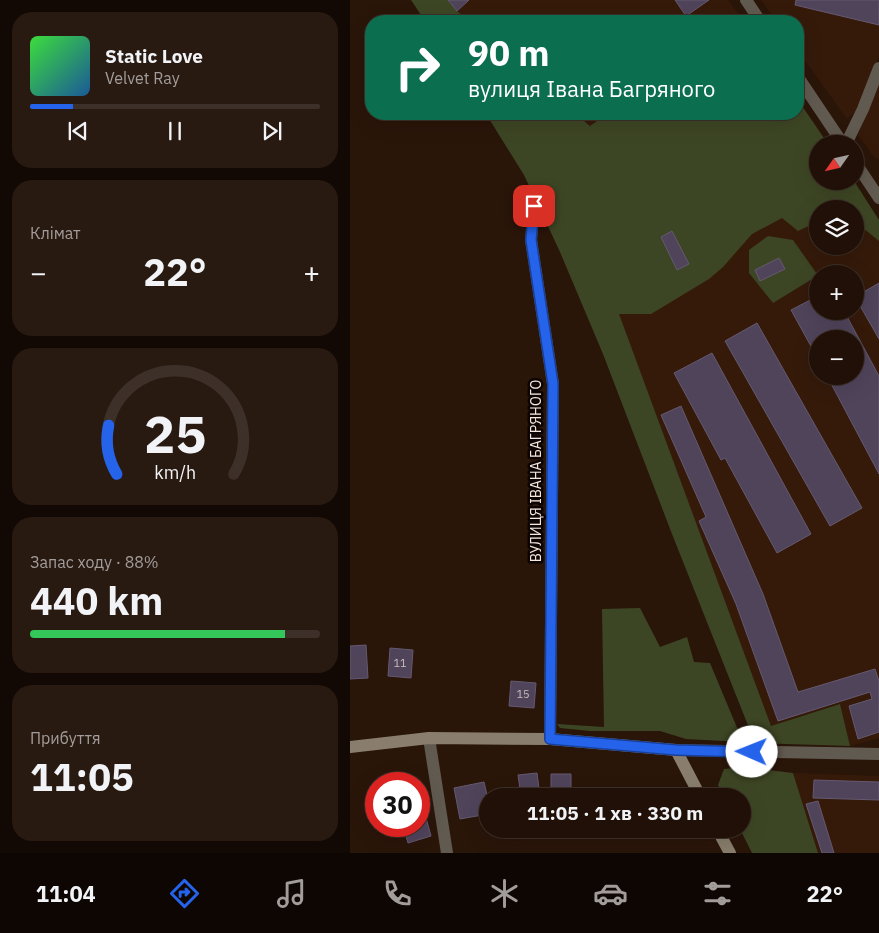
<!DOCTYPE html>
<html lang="uk">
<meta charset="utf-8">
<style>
:root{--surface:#201007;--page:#281911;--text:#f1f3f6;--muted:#a29d9b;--line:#3d3028;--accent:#2563eb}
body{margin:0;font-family:"IBM Plex Sans",sans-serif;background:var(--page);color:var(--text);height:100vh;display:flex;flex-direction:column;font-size:19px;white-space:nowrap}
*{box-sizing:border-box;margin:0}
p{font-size:16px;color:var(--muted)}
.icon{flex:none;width:28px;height:28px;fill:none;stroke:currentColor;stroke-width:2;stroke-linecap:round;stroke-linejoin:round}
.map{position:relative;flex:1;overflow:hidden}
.sheet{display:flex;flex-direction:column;gap:12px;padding:12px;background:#120904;width:350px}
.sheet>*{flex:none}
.hud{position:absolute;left:15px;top:15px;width:439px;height:105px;border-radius:20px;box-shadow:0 5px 20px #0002,0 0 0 1px var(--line);background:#0b6e4f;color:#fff;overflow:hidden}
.needle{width:32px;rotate:236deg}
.tools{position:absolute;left:459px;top:135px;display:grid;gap:10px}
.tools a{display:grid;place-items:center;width:55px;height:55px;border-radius:50%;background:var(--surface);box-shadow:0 5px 20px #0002,0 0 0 1px var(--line);font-size:25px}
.speed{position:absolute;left:15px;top:772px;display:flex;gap:10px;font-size:25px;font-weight:700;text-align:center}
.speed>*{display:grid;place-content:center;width:65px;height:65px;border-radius:50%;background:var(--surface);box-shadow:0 5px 20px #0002,0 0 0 1px var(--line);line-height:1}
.speed .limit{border:8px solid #d22;background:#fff;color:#111}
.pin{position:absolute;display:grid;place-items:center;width:42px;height:42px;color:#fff;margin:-21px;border-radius:10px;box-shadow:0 2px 8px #0006}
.me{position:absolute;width:55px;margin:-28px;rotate:271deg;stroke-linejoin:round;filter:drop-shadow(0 0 4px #0008)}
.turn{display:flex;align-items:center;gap:18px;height:105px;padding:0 20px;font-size:22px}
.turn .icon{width:65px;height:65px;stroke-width:2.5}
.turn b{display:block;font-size:35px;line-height:42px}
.big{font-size:38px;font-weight:700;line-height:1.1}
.sheet .widget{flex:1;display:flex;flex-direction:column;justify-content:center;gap:8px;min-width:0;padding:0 18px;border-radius:20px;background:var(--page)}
.sheet .dial{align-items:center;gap:0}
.dial svg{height:130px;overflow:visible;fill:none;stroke:var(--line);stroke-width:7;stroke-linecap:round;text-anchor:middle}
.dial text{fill:var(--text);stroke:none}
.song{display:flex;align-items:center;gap:15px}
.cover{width:60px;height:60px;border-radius:8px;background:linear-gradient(135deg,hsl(120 70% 55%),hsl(210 70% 35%))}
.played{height:5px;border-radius:2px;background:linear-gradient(90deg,var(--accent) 15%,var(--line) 15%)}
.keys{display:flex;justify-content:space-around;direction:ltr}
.heat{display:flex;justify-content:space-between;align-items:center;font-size:28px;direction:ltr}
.charge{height:8px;border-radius:4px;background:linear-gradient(90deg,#34c759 88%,var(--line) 0)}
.trip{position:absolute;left:129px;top:788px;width:272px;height:50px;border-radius:25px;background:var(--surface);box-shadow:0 5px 20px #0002,0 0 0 1px var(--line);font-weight:700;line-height:50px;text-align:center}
.dock{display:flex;height:80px;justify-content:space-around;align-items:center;background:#0d0603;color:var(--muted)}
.dock .icon{width:35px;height:35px}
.dock .selected{color:var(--accent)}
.dock b{font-size:22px;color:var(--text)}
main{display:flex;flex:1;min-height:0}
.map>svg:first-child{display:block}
.built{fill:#351a0a;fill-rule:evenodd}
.green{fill:#3d4624}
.building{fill:#50445b;stroke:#655971}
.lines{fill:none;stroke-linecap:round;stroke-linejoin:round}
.street{stroke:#615a50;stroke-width:12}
.secondary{stroke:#897e6d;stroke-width:12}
.route-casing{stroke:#184099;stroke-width:12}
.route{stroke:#2563eb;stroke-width:9}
.labels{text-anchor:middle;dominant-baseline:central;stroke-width:5;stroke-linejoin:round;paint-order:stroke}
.number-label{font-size:11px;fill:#cdbebe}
.street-label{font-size:14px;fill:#f7e7df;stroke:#0c0402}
</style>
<main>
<section class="sheet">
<div class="widget">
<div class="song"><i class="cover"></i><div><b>Static Love</b><p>Velvet Ray</p></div></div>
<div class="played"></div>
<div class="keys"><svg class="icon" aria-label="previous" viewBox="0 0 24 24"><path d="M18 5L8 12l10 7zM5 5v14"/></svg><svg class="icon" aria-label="pause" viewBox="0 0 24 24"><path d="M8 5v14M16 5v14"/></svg><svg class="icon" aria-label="next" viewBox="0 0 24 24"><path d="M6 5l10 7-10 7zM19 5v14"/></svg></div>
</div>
<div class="widget"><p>Клімат</p>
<div class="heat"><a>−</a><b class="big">22°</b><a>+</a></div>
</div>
<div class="widget dial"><svg viewBox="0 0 100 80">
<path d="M14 69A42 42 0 1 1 86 69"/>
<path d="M14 69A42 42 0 0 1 9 39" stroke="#2563eb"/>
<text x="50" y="56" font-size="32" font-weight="700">25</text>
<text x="50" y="72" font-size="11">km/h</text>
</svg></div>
<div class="widget"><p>Запас ходу · 88%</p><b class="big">440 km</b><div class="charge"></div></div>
<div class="widget"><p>Прибуття</p><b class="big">11:05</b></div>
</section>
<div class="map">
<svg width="529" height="853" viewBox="0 0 529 853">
<rect width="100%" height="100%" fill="#2a1509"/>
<path class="built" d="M98,0H378L394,21H119L107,11Z
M411,0H529V56L509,108L497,119L448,51V21H426Z
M529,82V159L524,157L508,135Z
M448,100L478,144H468V181H504L529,220V738L500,746L490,704L421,726L268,314L240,126L226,114H448ZM468,209H505V246H468ZM468,274H505V311H468ZM468,339H505V376H468Z
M443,773L529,776V853H468Z"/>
<path class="green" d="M61,0H98L107,11L119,21H75Z
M448,100L478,144H468V181H504L529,220V241L513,228L505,224V209H468L467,222L448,231L432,218L402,234L373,267L359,279L301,314H269L421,726L490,704L500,746L405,743L322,534L253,354L210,252L174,175L136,114H226L240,126L257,114H448Z
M418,236L443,240L467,274V276L423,303L399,273V250Z
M290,608L310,647L337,637L344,662L360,663L393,742L336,739L310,731H240L210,728L207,724L254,727L252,609Z
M393,767L443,773L468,853H402L390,829H392V796H373L368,785L374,769Z"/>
<path class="building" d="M98,0H119L107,11Z
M325,0H359L336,16Z
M446,0H529V25L445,5Z
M322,231L339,264L327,270L311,237Z
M429,258L435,269L410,281L405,270Z
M529,283V339L505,297Z
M468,296V311H494L529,376V474L477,376H505V339H468V359L441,310Z
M407,323L512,508L480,526L375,341Z
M362,353L461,534L427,553L375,458L371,460L324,373Z
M331,406L413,594L448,692L525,669L529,681V732L508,739L499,706L522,699L520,692L428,721L386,604L349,521L356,517L311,415Z
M16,645L18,678L0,679V646Z
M40,648L63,650L61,678L38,676Z
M161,681L186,683L184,708L159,706Z
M187,773L190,796H171L168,775Z
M201,774H221V796H201Z
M464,780L529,782V800L463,798Z
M134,782L138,799V814L110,819L104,788Z
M468,801L484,853H472L456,804Z
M75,814L81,836L58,843L53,826H69V815Z"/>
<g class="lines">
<path class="street" d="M396,0L410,21
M448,77L493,144
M496,144L513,109L529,68
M505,162L529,198
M184,206L181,240L203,384L200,739
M79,738L97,853
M326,750L529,754"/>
<path class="secondary" d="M0,747L79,738L200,739L326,750L350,796
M367,829L380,853"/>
</g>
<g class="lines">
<defs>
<path id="route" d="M184,206L181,240L203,384L200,739L326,750L402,752"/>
</defs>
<use href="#route" class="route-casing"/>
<use href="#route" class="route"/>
</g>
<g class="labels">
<g class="number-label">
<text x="50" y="663">11</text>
<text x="173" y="694">15</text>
</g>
<g class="street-label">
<text transform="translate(186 471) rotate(-90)">ВУЛИЦЯ ІВАНА БАГРЯНОГО</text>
</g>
</g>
</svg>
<div class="tools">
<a><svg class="needle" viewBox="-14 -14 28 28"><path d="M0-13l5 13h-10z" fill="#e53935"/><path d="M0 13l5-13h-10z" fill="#a29d9b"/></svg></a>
<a><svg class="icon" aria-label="layers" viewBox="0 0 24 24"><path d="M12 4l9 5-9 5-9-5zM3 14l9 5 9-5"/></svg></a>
<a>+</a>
<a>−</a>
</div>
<div class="speed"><div class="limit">30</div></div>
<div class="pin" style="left:184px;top:206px;background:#d93025"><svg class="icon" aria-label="arrive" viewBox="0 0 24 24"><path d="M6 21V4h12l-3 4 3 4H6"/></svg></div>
<svg class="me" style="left:402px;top:752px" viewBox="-20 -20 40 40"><circle r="19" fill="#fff"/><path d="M0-13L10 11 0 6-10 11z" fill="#2563eb"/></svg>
<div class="trip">11:05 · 1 хв · 330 m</div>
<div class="hud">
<div class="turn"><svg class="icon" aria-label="right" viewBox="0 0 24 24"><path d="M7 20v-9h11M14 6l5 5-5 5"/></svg><div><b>90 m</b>вулиця Івана Багряного</div></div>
</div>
</div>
</main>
<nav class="dock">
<b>11:04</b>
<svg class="icon selected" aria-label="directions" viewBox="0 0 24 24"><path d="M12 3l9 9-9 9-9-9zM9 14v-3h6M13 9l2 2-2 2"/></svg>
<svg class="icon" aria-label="music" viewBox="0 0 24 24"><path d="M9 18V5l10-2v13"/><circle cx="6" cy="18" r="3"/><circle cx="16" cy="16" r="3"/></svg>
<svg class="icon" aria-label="phone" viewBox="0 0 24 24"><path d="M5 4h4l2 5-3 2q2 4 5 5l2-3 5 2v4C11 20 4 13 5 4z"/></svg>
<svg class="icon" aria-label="climate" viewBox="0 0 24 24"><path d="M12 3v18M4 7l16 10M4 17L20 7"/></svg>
<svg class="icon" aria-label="car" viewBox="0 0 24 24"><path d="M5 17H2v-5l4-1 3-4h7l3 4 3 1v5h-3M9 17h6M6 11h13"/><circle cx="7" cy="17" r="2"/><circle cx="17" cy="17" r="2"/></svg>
<svg class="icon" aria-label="filters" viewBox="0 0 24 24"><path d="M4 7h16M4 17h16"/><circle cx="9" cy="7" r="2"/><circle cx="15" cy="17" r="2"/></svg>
<b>22°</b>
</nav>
